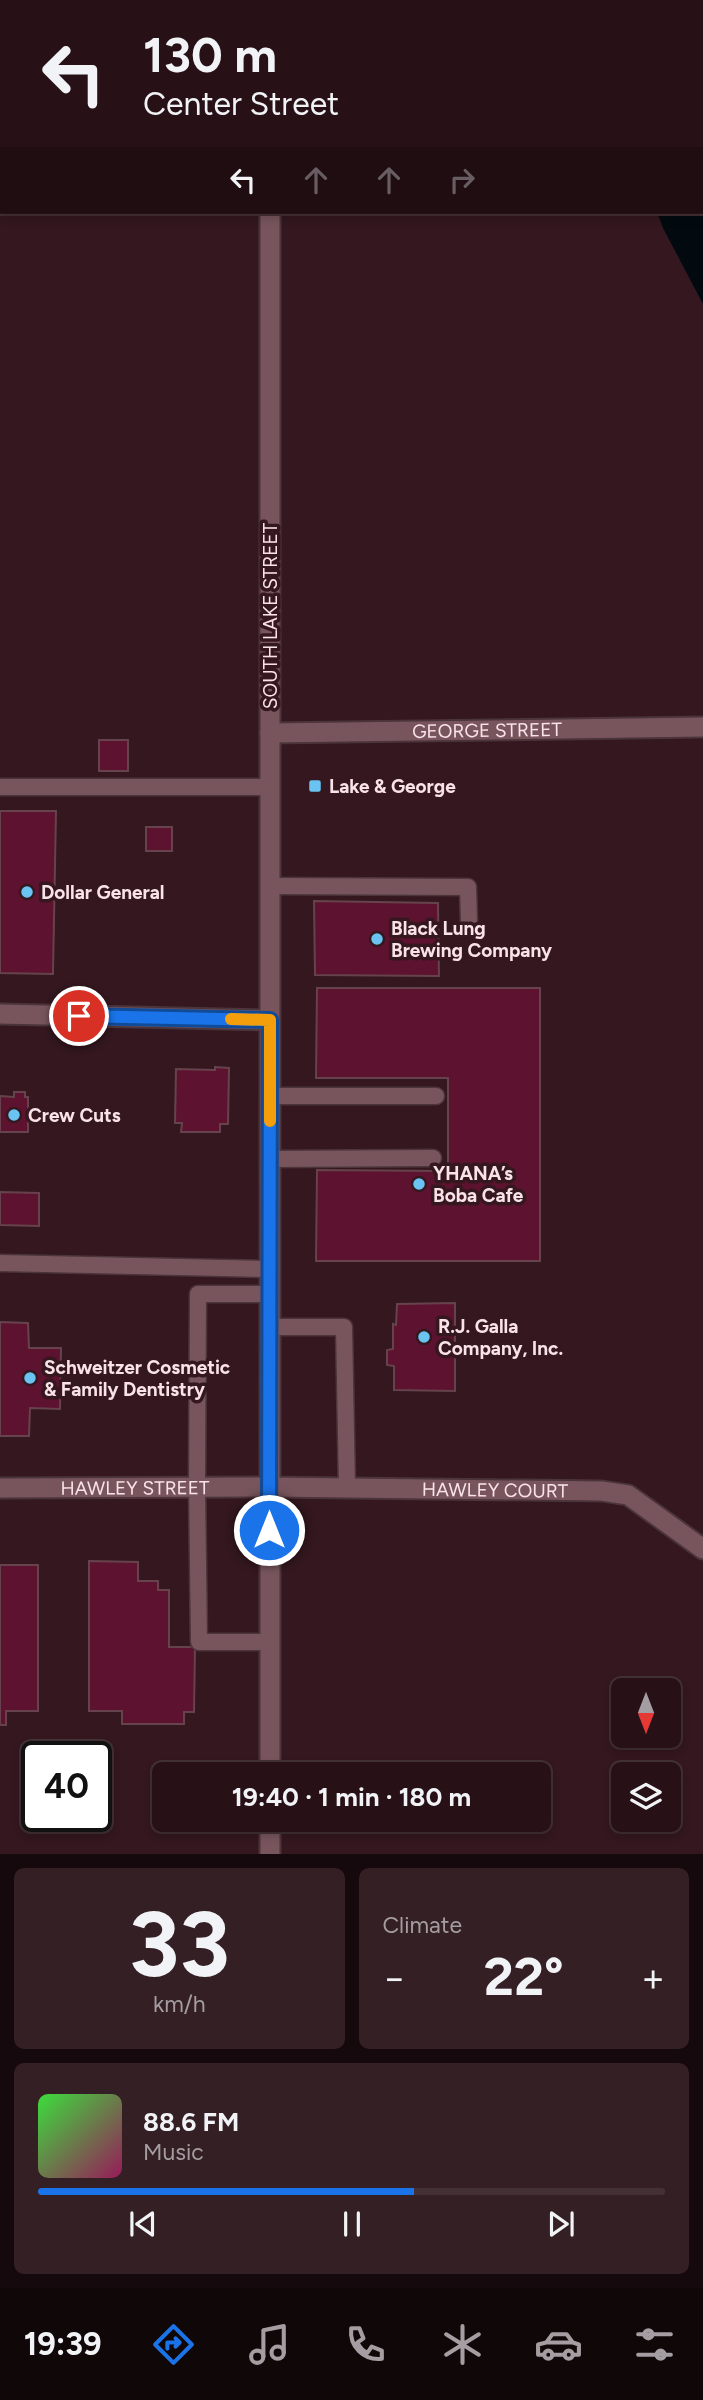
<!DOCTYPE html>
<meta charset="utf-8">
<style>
:root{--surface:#271117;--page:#331f24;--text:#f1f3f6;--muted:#a49da1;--line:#433136;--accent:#1a73e8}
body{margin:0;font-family:Figtree,sans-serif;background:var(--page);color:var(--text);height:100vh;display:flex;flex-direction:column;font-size:26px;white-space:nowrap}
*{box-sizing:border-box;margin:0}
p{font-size:23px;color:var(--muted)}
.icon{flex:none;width:38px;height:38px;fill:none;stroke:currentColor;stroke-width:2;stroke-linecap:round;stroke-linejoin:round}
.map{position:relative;height:1854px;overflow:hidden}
.sheet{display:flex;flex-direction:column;gap:14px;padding:14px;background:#15090d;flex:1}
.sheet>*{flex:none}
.guide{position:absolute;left:0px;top:0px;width:704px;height:214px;box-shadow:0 4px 10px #0003,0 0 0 2px var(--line);background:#271117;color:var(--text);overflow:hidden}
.needle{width:46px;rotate:180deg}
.buttons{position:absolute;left:611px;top:1678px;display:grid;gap:14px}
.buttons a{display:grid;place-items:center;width:70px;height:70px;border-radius:10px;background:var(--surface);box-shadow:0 4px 10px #0003,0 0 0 2px var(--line);font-size:35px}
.speed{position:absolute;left:21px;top:1741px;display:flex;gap:14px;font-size:35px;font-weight:700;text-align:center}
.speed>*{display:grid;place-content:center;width:91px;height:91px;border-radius:50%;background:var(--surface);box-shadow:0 4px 10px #0003,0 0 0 2px var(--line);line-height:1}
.speed .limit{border:4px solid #111;border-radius:10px;background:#fff;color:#111}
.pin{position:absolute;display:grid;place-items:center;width:60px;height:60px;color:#fff;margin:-30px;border:4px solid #fff;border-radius:50%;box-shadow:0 2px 7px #0007}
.me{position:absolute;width:77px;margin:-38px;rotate:0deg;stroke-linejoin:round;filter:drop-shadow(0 0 5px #0008)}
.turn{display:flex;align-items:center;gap:24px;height:147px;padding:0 28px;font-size:32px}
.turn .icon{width:91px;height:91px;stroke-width:2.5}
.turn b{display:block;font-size:49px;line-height:60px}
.lanes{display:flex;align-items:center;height:66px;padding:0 28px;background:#0003;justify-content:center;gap:35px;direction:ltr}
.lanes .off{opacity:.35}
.big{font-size:52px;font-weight:700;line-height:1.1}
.sheet .tile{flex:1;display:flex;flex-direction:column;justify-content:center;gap:10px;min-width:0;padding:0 24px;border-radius:10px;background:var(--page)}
.sheet .dial{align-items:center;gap:0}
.dial b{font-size:91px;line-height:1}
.song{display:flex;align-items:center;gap:21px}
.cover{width:84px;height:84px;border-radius:10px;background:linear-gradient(135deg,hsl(120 70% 55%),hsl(330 70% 35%))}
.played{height:7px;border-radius:4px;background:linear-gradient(90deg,var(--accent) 60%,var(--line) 60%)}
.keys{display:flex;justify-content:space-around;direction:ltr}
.heat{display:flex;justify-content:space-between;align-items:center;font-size:38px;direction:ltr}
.sheet .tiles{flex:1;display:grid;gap:14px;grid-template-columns:1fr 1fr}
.tile:last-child{grid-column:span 2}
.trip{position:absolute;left:152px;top:1762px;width:399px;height:70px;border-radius:10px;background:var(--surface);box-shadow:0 4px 10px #0003,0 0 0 2px var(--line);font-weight:700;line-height:70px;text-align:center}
.tabs{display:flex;height:112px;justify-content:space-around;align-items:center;background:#100709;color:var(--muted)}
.tabs .icon{width:49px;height:49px}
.tabs .current{color:var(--accent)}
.tabs b{font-size:32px;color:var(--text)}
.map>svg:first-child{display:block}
.water{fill:#020a10}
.building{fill:#5d132f;stroke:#66434c;stroke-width:2}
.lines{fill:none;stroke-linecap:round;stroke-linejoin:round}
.service-casing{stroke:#4b343a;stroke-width:19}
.minor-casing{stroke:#4b343a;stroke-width:23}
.tertiary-casing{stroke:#4b343a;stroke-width:23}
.service{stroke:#78555d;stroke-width:16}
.minor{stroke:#78555d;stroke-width:19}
.tertiary{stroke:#78555d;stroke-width:19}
.route-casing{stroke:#114b97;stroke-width:18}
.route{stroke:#1a73e8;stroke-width:12}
.slow{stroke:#f59e0b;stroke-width:12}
.poi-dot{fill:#6bc3f2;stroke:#34171f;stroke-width:2.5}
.labels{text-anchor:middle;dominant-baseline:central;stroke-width:7;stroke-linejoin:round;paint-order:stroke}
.street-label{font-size:19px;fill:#f9e3e8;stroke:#34171f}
.poi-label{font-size:19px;font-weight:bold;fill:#f9e3e8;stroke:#34171f;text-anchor:start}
</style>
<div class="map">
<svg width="703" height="1854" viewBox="0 0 703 1854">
<rect width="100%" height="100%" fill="#34171f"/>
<path class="water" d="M557,0H703V304L663,228L657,212H702V2H558Z"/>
<path class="building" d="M111,0H216L217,2H111Z
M99,740H128V771H99Z
M0,811H56L53,974L0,973Z
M146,827H172V851H146Z
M314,901L438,903L439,976L315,975Z
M317,988H540V1261H316L317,1170L448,1171V1078H316Z
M215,1067L229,1068L228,1124H220V1132H181L182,1123H175L176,1069L215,1070Z
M14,1092H25V1097H28V1132H0V1096L14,1097Z
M0,1192L39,1193V1226L0,1225Z
M455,1303V1391L394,1390V1366L387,1365V1350L393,1349V1324L396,1325L397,1304Z
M0,1322L28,1323L29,1348H61L60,1409L30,1408L29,1436H0Z
M89,1561L138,1562V1581H158V1590H169V1647H195L194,1712H184V1724H122V1711H89Z
M0,1565H38V1711H6V1725H0Z"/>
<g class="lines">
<defs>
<path id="service" d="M0,787H270
M270,886L468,887L469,922
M270,1096H436
M270,1159L433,1158
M0,1263L270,1269
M270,1294H198L197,1487L199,1642H270
M269,1327H344L347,1488"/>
<g id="minor">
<path d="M0,153H2"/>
<path id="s1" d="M270,733L703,727"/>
<path id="s2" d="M0,1488L269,1487L602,1491L628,1495L703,1549"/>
</g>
<path id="tertiary" d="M270,0V2
M0,1014L270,1020
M270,1774V212
M270,1820V1854"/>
</defs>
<use href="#service" class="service-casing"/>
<use href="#minor" class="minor-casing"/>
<use href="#tertiary" class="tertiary-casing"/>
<use href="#service" class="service"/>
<use href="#minor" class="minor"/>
<use href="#tertiary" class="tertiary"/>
</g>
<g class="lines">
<defs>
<path id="route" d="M79,1016L270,1020L269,1530"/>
</defs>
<use href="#route" class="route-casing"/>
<use href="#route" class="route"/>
<path class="slow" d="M231,1019L270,1020V1121"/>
</g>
<g class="poi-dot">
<rect x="308" y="779" width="14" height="14" rx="3.5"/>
<circle cx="27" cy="892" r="7"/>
<circle cx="377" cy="939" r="7"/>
<circle cx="14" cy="1115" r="7"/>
<circle cx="419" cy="1184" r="7"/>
<circle cx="424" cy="1337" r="7"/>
<circle cx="30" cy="1378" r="7"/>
</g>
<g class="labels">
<g class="street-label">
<text transform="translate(270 616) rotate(-90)">SOUTH LAKE STREET</text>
<text stroke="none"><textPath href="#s1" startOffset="217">GEORGE STREET</textPath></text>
<text stroke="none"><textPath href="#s2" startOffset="135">HAWLEY STREET</textPath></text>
<text stroke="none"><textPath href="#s2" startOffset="495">HAWLEY COURT</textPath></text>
</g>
<g class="poi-label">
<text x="329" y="786">Lake &amp; George</text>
<text x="41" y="892">Dollar General</text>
<text x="391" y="928">Black Lung<tspan x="391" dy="22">Brewing Company</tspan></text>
<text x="28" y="1115">Crew Cuts</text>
<text x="433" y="1173">YHANA’s<tspan x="433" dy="22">Boba Cafe</tspan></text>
<text x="438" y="1326">R.J. Galla<tspan x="438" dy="22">Company, Inc.</tspan></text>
<text x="44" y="1367">Schweitzer Cosmetic<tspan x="44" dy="22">&amp; Family Dentistry</tspan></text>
</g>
</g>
</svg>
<div class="buttons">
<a><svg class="needle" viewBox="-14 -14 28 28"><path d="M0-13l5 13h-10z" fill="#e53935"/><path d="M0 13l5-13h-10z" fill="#a49da1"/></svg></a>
<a><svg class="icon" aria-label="layers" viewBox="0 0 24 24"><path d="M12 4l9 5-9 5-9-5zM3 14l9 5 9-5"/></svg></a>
</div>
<div class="speed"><div class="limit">40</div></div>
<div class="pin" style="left:79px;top:1016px;background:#d93025"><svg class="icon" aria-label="arrive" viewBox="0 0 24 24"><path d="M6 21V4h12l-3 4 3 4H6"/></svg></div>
<svg class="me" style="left:269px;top:1530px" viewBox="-20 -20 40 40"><circle r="17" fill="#1a73e8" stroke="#fff" stroke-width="3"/><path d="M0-11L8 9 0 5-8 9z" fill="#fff"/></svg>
<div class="trip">19:40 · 1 min · 180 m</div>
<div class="guide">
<div class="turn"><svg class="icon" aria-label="left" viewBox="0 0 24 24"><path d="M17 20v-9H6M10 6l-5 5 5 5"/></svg><div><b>130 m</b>Center Street</div></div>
<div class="lanes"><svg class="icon" aria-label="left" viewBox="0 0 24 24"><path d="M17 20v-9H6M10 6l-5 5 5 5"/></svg><svg class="icon off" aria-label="ahead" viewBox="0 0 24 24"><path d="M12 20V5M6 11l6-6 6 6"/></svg><svg class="icon off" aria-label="ahead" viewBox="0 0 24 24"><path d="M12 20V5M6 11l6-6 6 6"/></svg><svg class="icon off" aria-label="right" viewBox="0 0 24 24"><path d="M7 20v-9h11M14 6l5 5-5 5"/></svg></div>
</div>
</div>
<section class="sheet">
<div class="tiles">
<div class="tile dial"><b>33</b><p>km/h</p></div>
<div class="tile"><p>Climate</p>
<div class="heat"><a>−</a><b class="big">22°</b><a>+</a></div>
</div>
<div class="tile">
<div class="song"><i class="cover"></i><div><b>88.6 FM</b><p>Music</p></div></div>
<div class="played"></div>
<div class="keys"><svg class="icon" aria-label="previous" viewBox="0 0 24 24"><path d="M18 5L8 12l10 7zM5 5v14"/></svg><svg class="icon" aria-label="pause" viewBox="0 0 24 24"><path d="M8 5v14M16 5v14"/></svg><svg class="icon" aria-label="next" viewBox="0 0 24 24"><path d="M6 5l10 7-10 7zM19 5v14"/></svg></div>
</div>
</div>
</section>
<nav class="tabs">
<b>19:39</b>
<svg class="icon current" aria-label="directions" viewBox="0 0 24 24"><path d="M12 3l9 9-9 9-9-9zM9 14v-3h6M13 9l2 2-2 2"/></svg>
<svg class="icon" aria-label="music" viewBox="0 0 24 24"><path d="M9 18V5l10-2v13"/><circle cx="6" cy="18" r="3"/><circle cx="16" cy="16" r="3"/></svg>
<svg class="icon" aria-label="phone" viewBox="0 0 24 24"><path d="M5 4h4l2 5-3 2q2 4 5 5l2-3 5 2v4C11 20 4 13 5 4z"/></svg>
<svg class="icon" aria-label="climate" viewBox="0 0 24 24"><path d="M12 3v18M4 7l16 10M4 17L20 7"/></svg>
<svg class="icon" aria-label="car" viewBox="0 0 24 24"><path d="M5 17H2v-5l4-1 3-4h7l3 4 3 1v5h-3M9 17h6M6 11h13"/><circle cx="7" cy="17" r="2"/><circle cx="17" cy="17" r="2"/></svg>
<svg class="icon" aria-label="filters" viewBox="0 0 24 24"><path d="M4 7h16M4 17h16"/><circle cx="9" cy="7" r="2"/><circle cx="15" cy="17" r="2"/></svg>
</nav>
